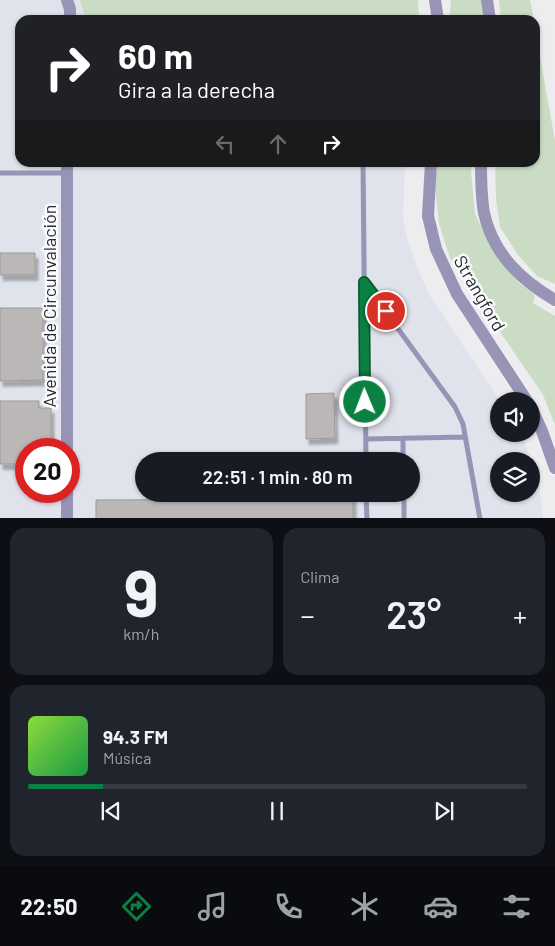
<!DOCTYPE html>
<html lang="es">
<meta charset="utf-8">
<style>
:root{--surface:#171b24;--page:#20242c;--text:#f1f3f6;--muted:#9ea1a6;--line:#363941;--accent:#0b8043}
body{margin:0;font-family:Barlow,sans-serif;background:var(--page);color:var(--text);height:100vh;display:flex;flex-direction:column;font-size:19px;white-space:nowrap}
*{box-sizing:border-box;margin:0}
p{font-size:16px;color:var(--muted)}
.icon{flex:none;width:28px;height:28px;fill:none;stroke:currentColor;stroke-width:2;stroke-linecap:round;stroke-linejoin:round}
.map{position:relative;height:518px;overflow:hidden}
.details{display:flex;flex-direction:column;gap:10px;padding:10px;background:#0d0f14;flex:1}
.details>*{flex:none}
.top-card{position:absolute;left:15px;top:15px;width:525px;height:152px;border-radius:15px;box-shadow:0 1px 4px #0004;background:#202124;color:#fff;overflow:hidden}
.tools{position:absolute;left:490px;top:392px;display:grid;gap:10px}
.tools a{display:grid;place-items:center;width:50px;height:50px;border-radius:50%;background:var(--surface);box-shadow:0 1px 4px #0004;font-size:25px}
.speed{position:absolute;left:15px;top:438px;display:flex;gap:10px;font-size:25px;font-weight:700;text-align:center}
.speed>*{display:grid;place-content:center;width:65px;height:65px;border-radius:50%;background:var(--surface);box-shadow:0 1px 4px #0004;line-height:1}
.speed .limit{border:8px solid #d22;background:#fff;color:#111}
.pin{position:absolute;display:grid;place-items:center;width:42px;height:42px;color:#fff;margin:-21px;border:2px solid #fff;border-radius:50%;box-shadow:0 1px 5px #0007}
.me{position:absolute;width:55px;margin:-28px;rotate:359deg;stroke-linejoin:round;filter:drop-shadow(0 0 4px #0008)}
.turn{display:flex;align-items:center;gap:18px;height:105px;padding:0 20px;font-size:22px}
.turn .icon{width:65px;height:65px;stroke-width:2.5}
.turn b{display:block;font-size:35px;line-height:42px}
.lanes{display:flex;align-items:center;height:48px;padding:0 20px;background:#0003;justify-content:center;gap:25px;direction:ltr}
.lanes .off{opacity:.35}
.big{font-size:38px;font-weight:600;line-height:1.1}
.details .tile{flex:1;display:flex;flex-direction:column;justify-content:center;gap:8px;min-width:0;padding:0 18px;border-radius:15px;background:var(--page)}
.details .dial{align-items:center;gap:0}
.dial b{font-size:65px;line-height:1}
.song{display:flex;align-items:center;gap:15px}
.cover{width:60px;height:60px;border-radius:8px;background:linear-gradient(135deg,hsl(90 70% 55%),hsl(140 70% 35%))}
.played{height:5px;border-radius:2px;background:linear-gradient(90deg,var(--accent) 15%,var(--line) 15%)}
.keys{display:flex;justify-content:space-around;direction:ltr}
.heat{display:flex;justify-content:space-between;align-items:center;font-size:28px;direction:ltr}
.details .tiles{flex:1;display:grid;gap:10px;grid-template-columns:1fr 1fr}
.tile:last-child{grid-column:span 2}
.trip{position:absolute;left:135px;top:452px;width:285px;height:50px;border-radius:25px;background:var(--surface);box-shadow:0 1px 4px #0004;font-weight:600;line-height:50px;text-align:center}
.menu{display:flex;height:80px;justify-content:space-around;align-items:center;background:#090b0e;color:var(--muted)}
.menu .icon{width:35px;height:35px}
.menu .selected{color:var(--accent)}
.menu b{font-size:22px;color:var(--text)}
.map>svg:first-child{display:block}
.built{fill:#e0e2ec;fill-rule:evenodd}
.green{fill:#caddc4}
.building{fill:#bab7b6;stroke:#9d9a99;filter:url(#shadow)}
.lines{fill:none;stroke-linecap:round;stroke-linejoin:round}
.service{stroke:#9894b6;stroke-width:5}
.tertiary{stroke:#9894b6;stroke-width:12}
.route-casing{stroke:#07532c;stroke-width:12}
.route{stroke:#0b8043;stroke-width:9}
.labels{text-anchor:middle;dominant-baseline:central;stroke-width:5;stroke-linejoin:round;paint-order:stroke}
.street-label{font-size:18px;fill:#2b2b2c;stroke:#fafbfe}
</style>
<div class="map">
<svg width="555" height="519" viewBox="0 0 555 519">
<defs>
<filter id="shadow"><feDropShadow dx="3" dy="5.5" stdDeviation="1" flood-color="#0004"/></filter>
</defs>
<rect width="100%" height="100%" fill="#ededf0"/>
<path class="built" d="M0,0H411V20H20V162L405,163L403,218L407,238L417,267L430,296L500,401L499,434H520L525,442L539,484L543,518H0ZM26,449H69V491H26ZM144,461H411V494H144ZM499,461H531V494H499Z"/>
<path class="green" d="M80,0H418L419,20H86Z
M451,0H483L485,20H449Z
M499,0H530L534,20H501Z
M535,28L555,141V284L537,276L518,255L500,227L496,199L495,163L535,162Z
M437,163H472L471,171L475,214L486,236L518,282L535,295L533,303L555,316V425L543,395L450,258L439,224L435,186Z"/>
<path class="building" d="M0,253H35V275H0Z
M0,308H43V380L0,381Z
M334,393L335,438L306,439V394Z
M0,401H39V408H51V449H26V464H0Z
M327,494H353V519H96V500L327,499Z"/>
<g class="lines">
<path class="service" d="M363,162L366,461
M0,173H66
M364,282L455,407L463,424L480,519
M403,438V461
M366,439L465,437
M366,494L367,519
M404,494V519"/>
<path class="tertiary" d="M67,0L70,9V20
M435,0L438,20
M487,0L490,20
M67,162V449
M431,162L428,216L436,249L457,294L527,401
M481,162C481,179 481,196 484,213C493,254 521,280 555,300
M531,407L542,431L555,468
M67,491V519"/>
</g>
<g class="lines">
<defs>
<path id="route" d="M365,402L364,282L386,311"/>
</defs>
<use href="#route" class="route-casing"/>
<use href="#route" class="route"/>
</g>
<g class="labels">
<g class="street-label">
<text transform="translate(480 293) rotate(60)">Strangford</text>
<text transform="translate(49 306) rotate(-90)">Avenida de Circunvalación</text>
</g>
</g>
</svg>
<div class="tools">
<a><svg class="icon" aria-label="sound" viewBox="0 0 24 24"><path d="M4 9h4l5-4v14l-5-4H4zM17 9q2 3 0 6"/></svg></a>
<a><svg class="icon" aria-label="layers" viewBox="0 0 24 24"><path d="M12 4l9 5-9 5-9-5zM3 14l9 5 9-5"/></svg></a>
</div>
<div class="speed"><div class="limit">20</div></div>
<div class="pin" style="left:386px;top:311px;background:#d93025"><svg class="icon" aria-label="arrive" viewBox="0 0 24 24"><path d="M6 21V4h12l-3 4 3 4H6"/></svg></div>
<svg class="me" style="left:365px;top:402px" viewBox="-20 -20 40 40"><circle r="17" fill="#0b8043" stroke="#fff" stroke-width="3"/><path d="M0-11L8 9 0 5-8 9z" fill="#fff"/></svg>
<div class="trip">22:51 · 1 min · 80 m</div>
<div class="top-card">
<div class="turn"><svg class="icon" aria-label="right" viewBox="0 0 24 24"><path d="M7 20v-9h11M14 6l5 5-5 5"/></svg><div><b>60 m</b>Gira a la derecha</div></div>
<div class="lanes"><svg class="icon off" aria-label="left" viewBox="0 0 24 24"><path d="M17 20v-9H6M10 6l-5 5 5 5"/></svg><svg class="icon off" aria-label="ahead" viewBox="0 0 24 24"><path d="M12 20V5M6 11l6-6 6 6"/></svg><svg class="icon" aria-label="right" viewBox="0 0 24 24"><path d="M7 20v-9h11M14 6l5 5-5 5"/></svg></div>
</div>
</div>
<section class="details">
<div class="tiles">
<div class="tile dial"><b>9</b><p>km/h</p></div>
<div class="tile"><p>Clima</p>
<div class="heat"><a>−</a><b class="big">23°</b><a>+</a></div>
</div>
<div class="tile">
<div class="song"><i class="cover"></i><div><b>94.3 FM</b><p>Música</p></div></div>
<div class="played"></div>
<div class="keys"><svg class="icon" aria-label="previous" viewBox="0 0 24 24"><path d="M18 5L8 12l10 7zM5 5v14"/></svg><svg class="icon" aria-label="pause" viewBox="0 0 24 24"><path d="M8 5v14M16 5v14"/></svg><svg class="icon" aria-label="next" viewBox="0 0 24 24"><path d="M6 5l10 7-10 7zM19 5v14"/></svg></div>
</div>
</div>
</section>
<nav class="menu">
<b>22:50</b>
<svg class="icon selected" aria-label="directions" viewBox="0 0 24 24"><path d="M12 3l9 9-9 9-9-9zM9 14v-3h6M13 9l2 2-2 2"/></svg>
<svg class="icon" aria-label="music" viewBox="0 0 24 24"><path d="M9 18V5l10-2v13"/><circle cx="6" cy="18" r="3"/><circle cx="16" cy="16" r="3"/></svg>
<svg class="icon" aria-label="phone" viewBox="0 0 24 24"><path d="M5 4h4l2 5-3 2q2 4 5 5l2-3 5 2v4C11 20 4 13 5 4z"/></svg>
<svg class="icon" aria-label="climate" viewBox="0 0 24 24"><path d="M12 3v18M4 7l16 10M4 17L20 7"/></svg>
<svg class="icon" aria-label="car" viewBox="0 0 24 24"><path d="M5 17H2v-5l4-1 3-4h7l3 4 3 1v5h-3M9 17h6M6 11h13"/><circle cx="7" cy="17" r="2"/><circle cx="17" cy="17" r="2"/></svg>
<svg class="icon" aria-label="filters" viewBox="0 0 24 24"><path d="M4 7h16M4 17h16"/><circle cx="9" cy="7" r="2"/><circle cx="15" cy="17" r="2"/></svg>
</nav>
